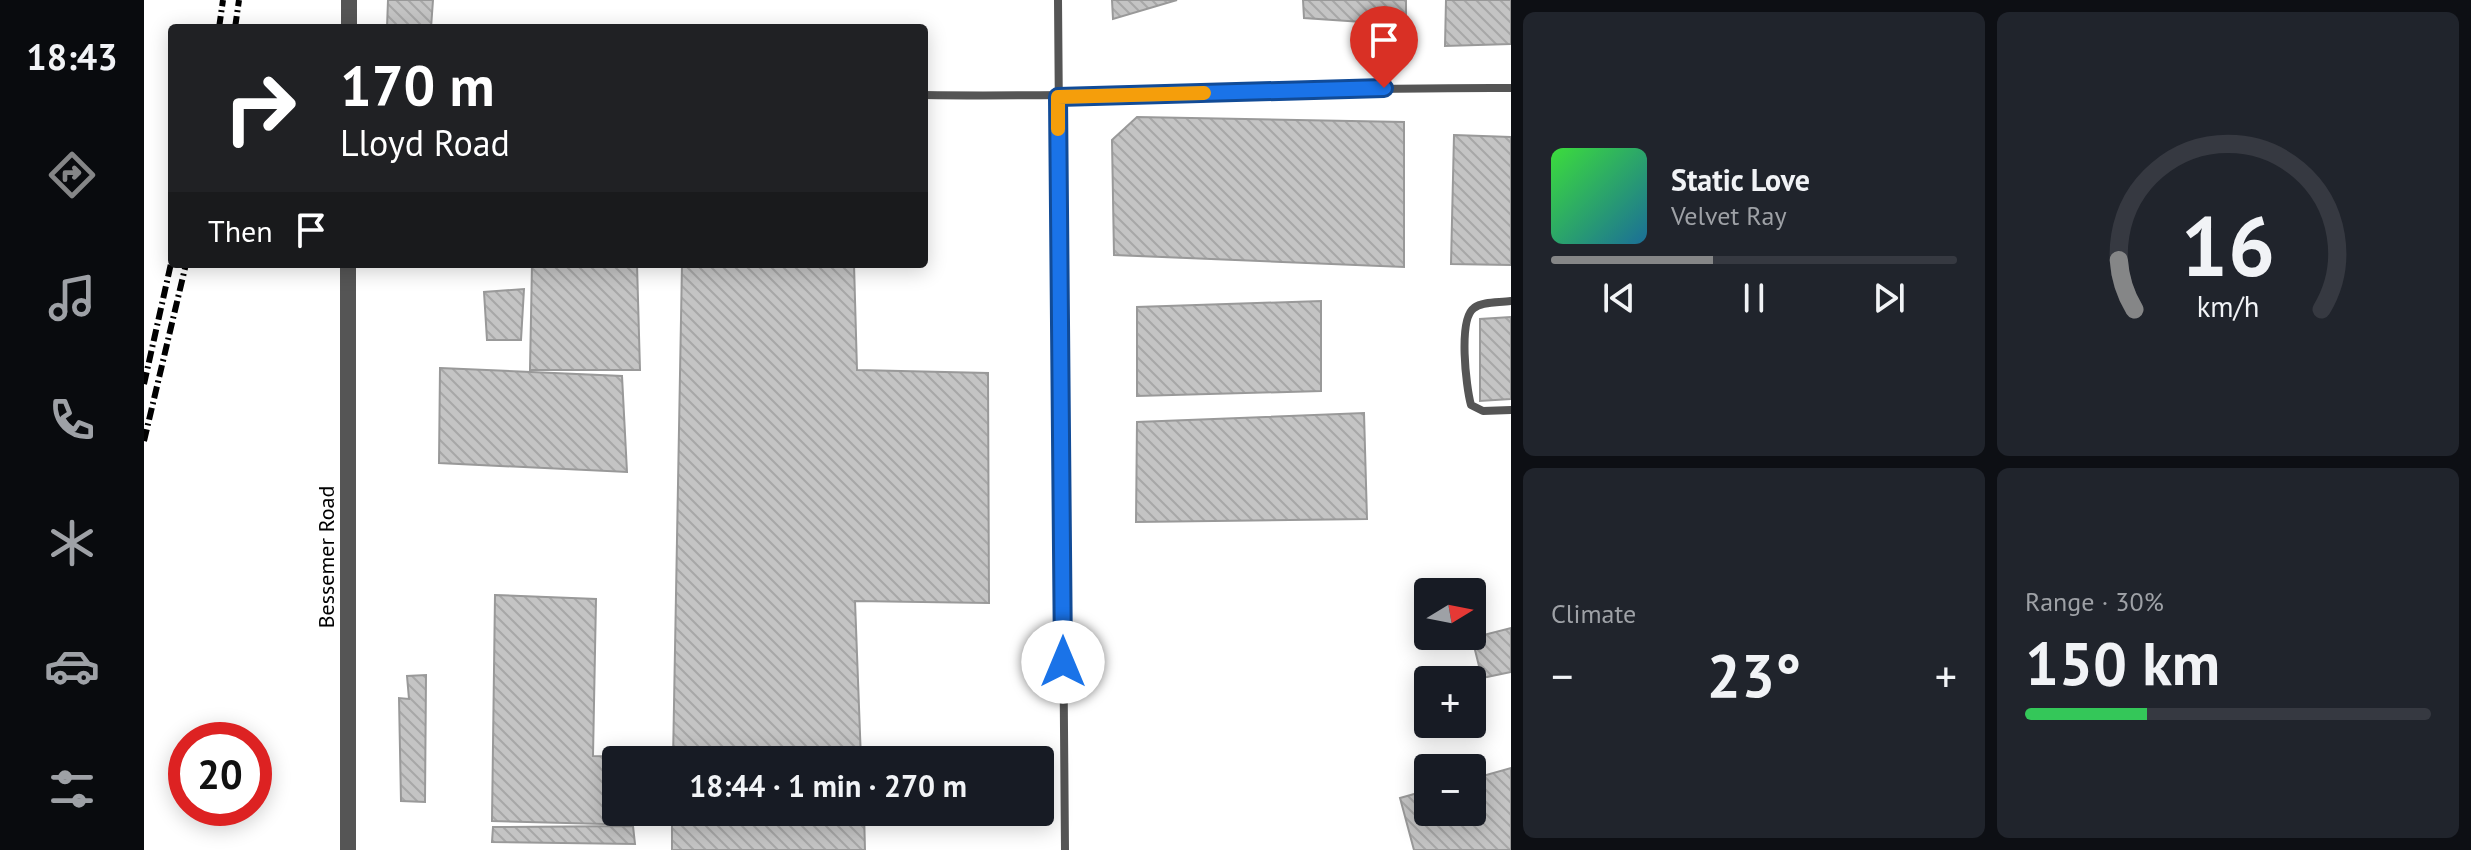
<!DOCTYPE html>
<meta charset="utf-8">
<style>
:root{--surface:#171b24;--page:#20242c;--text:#f1f3f6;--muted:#9ea1a6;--line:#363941;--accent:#858687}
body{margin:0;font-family:"PT Sans",sans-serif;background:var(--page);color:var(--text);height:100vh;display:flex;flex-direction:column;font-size:30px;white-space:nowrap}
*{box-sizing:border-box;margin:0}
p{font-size:26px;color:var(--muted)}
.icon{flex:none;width:44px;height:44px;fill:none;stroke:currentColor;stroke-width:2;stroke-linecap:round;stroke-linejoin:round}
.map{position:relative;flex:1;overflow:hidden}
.details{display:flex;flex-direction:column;gap:12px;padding:12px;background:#0d0f14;width:960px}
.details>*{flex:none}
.banner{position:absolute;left:24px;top:24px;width:760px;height:244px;border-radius:8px;box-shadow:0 4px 20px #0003;background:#202124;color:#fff;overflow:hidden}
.needle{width:52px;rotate:80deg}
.buttons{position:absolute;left:1270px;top:578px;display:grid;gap:16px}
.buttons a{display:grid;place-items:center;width:72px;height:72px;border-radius:8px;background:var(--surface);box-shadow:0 4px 20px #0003;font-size:40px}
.speed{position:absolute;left:24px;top:722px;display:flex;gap:16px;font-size:40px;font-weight:700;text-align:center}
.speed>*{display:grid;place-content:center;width:104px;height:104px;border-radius:50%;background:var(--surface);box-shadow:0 4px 20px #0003;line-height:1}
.speed .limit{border:12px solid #d22;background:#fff;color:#111}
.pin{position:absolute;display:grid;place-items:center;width:68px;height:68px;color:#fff;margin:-82px -34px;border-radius:50% 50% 50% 0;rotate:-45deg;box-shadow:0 0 8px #0007}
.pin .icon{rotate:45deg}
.me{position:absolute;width:88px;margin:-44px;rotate:0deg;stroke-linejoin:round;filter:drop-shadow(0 0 6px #0008)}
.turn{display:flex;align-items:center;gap:28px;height:168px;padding:0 40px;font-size:36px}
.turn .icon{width:104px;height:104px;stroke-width:2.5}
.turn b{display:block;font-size:56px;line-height:68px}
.then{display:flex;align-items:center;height:76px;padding:0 40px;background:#0003;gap:16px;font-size:30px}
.big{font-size:60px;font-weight:700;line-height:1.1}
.details .widget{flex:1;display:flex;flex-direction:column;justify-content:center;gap:12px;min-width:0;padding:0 28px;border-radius:12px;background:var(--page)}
.details .dial{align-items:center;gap:0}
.dial svg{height:208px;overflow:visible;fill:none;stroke:var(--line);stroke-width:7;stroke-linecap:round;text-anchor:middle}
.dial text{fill:var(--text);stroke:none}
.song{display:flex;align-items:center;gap:24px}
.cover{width:96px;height:96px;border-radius:12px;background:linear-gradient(135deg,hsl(120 70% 55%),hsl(200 70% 35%))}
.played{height:8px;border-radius:4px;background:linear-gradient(90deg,var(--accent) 40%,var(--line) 40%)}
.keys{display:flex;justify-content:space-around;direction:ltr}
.heat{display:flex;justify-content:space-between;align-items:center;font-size:44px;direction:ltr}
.charge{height:12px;border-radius:6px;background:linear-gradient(90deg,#34c759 30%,var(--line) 0)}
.details .tiles{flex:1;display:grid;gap:12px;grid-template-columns:repeat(2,1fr)}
.trip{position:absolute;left:458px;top:746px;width:452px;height:80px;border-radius:8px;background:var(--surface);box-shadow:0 4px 20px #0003;font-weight:700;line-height:80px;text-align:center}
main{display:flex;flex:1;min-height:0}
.tab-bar{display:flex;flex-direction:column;width:144px;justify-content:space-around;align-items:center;background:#090b0e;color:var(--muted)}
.tab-bar .icon{width:56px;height:56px}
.tab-bar .selected{color:var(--accent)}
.tab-bar b{font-size:36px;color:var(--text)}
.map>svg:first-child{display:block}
.building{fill:url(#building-back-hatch);stroke:#999;stroke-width:2}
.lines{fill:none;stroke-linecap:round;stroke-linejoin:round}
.service{stroke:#555;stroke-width:8}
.minor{stroke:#555;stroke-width:16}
.rail{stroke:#000;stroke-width:6;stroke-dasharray:12 4 2 4;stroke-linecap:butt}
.route-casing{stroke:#114b97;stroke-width:20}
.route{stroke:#1a73e8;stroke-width:14}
.slow{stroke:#f59e0b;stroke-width:14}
.labels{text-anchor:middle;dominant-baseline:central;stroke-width:8;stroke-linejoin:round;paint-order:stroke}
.street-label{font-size:22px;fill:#000;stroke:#fff}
</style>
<main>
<nav class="tab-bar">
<b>18:43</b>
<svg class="icon selected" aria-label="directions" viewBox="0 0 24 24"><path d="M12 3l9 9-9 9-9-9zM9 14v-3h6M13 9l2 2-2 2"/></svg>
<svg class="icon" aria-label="music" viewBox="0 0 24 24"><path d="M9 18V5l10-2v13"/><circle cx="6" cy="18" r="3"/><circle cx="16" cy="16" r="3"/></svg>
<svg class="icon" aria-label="phone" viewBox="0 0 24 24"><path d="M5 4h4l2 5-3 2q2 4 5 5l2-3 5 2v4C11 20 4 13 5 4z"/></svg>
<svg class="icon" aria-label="climate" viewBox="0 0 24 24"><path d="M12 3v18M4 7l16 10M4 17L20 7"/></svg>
<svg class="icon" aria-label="car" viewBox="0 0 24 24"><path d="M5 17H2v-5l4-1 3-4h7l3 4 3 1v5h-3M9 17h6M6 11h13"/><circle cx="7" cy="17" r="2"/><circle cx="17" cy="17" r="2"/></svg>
<svg class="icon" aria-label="filters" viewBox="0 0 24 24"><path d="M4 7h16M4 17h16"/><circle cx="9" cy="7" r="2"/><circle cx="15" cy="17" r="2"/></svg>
</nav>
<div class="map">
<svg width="1367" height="850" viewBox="0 0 1367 850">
<defs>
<pattern id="building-back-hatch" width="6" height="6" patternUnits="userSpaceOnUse" patternTransform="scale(2)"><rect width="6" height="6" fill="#c4c4c4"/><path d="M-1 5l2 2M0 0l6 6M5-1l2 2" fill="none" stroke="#a7a7a7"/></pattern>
</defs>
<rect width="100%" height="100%" fill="#fff"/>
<path class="building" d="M244,0H289L287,28H243Z
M968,0H1033L969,19Z
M1159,0H1262V25L1160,18Z
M1302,0H1367V44L1301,46Z
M993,117L1260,122V267L970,255L968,140Z
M1310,135L1367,137V265L1307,264Z
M388,264H493L496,370H386Z
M538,264H710L713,370L844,373L845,603L711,601L717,760H529Z
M380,289L377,340H343L340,292Z
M1177,301V391L993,396V307Z
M1367,317V399L1336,401V319Z
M296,368L478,376L483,472L295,463Z
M1220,413L1223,519L992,522L993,422Z
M351,595L452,599L449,756L495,757V760H472V812H498V825L348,821Z
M1367,628V672L1338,678L1328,638Z
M282,675L281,802L257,801L255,698L265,699L263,676Z
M1367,768V850H1270L1256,798L1284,790V812H1328V779Z
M528,812H720L721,850H528Z
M489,826L491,844L348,842L349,827Z"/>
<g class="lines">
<path class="service" d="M914,0L921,850
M780,95C976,98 1171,87 1367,88
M1367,301C1356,303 1339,301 1330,308C1314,319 1322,387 1327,405L1339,411L1367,410"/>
<path class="minor" d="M205,28V0
M204,850V264"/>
<path class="rail" d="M75,28L79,0
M91,28L95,0
M0,384L28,259
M0,441L42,264"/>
</g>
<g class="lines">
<defs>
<path id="route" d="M919,662L914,97L1240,88"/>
</defs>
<use href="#route" class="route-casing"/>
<use href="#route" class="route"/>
<path class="slow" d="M914,129V97L1060,93"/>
</g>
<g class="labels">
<g class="street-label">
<text transform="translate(182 557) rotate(-90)">Bessemer Road</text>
</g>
</g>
</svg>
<div class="buttons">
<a><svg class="needle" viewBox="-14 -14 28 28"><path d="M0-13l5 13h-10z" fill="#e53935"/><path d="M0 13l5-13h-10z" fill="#9ea1a6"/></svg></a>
<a>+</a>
<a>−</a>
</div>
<div class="speed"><div class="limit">20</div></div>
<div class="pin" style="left:1240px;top:88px;background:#d93025"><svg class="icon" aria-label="arrive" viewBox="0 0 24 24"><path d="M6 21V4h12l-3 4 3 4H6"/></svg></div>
<svg class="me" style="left:919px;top:662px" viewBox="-20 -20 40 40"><circle r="19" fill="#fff"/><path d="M0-13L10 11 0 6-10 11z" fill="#1a73e8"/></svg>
<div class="trip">18:44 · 1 min · 270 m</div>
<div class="banner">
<div class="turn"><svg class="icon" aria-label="right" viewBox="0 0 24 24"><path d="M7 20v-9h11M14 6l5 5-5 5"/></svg><div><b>170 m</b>Lloyd Road</div></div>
<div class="then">Then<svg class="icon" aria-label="arrive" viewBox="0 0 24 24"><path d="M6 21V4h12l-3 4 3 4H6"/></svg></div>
</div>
</div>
<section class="details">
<div class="tiles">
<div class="widget">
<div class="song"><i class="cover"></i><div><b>Static Love</b><p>Velvet Ray</p></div></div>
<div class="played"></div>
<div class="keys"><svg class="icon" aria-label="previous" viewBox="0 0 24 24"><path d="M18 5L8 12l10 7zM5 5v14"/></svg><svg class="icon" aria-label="pause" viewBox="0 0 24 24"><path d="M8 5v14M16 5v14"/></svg><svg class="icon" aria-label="next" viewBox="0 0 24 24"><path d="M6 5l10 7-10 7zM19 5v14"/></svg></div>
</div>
<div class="widget dial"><svg viewBox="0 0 100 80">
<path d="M14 69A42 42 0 1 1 86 69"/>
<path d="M14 69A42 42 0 0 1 8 50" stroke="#858687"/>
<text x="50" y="56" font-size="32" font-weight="700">16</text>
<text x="50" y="72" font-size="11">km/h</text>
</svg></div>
<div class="widget"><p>Climate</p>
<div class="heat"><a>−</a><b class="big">23°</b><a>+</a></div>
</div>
<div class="widget"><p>Range · 30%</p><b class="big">150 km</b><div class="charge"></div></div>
</div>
</section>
</main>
